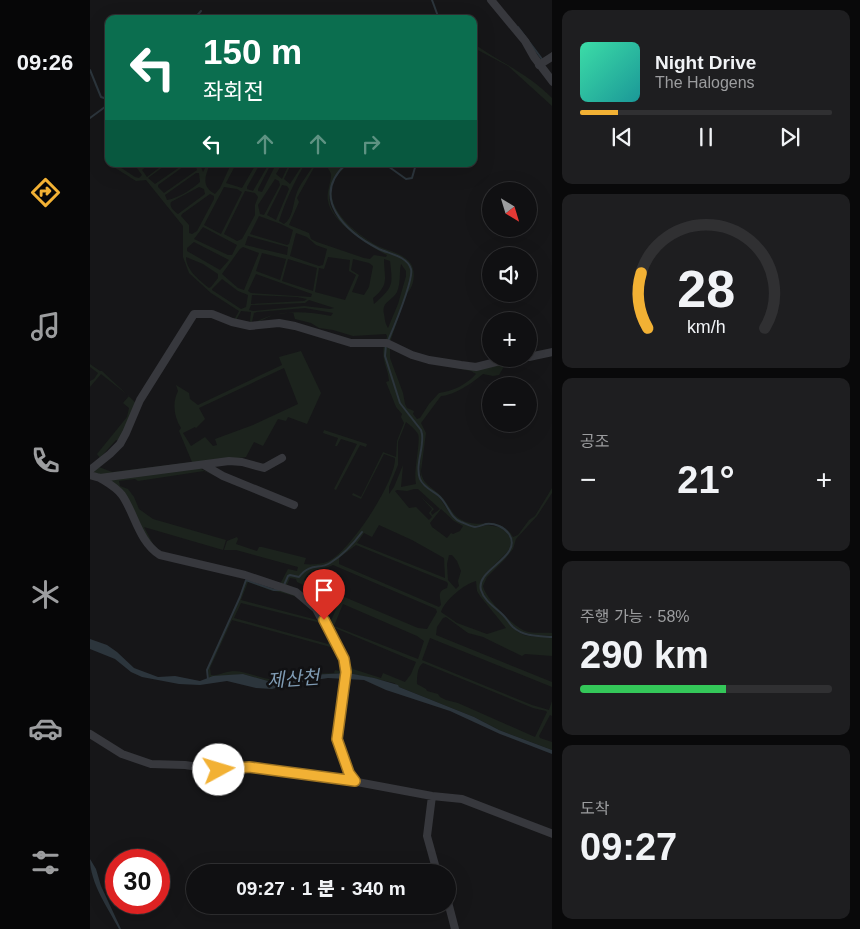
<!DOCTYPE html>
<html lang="ko">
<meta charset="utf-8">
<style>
:root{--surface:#101012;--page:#1e1e20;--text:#f1f3f6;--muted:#9c9d9f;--line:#303032;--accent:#f2b134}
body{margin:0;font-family:Helvetica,"Noto Sans KR",sans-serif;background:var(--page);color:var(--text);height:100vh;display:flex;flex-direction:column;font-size:19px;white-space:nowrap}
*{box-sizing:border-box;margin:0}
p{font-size:16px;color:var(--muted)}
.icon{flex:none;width:28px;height:28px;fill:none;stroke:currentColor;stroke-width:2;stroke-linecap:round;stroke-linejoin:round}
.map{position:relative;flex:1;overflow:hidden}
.side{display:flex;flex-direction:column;gap:10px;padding:10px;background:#09090a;width:308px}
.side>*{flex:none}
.hud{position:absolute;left:15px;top:15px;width:372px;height:152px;border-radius:10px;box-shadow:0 5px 20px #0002,0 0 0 1px var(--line);background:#0b6e4f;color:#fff;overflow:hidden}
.needle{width:32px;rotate:142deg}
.fabs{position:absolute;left:392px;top:182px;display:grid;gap:10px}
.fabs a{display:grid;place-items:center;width:55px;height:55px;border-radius:50%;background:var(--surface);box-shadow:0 5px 20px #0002,0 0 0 1px var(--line);font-size:25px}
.speed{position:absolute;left:15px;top:849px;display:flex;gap:10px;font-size:25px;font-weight:700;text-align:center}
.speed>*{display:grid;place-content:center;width:65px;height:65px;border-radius:50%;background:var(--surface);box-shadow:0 5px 20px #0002,0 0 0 1px var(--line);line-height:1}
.speed .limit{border:8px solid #d22;background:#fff;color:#111}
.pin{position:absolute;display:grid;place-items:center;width:42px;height:42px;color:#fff;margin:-51px -21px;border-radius:50% 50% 50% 0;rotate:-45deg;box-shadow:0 0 5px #0007}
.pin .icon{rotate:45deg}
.me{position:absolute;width:55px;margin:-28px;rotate:84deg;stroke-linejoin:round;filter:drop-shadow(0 0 4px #0008)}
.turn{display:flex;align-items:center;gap:18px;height:105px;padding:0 15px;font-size:22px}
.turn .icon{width:65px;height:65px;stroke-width:2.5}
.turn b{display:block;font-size:35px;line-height:42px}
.lanes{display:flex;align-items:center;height:48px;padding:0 15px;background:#0003;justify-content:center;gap:25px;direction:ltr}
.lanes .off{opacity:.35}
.big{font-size:38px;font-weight:800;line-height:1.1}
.side .tile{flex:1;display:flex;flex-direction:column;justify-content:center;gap:8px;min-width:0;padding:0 18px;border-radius:10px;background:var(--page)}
.side .dial{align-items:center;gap:0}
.dial svg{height:130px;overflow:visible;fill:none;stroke:var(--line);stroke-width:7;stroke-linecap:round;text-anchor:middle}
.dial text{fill:var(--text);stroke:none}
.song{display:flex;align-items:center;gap:15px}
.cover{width:60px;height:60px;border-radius:8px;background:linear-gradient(135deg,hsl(160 70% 55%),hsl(180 70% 35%))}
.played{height:5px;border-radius:2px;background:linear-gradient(90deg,var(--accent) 15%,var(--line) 15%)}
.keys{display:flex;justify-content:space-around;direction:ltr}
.heat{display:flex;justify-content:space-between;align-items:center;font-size:28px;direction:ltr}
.charge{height:8px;border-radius:4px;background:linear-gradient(90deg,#34c759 58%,var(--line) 0)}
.trip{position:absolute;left:96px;top:864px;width:270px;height:50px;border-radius:25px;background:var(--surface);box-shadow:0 5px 20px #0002,0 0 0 1px var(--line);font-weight:800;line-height:50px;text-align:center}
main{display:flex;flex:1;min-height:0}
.tab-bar{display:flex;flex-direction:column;width:90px;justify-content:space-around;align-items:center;background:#060607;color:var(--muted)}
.tab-bar .icon{width:35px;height:35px}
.tab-bar .active{color:var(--accent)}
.tab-bar b{font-size:22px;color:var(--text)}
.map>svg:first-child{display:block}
.green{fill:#1c231d;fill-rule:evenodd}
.water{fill:#2c353c}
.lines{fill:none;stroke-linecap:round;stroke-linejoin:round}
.stream{stroke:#2c353c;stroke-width:2}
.minor{stroke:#37383d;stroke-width:8}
.route-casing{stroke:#9d7322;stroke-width:12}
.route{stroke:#f2b134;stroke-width:9}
.labels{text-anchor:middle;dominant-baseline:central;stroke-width:5;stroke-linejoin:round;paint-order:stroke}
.water-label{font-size:19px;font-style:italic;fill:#7f9bb3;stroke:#111113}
</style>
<main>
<nav class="tab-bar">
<b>09:26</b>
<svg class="icon active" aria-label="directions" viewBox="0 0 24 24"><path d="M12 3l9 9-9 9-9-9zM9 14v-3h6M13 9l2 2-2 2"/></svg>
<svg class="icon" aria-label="music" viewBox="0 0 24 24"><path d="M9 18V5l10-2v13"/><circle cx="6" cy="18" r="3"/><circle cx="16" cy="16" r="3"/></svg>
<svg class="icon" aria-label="phone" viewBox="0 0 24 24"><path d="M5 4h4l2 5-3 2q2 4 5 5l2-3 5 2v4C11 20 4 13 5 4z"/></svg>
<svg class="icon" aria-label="climate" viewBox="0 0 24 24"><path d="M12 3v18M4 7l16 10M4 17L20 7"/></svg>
<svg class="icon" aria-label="car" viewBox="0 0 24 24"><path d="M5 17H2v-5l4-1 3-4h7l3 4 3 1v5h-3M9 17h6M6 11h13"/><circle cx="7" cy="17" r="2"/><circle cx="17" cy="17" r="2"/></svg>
<svg class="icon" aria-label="filters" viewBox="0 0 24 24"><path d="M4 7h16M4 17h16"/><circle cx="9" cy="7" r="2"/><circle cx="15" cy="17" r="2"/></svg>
</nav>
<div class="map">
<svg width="463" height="929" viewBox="0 0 463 929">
<rect width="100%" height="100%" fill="#161618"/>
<path class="green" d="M384,44C410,62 440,75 462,98V106L418,66L384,48Z
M19,164L30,167L45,177L49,178L52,175L44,164H47L51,168L60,164L52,170L57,177L74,164H77L58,178L65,184L94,164H97L68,185V187L74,193L107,170L105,164H110L113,172L117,164H120C115,177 111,186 125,194L130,188L141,164H146L136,183L152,188L166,164H170L157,187V189L163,191L177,167V164H181L168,189V191L172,192L186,164H192L186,174L192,179L199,164H201L194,179L200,184L213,164H215C204,182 196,200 189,221L194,224C203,218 203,204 206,195C209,184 219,174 224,164H226L207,198L209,202L199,225L219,233L221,239L227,242L274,258L280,259L284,255L296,257L297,255C279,246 241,222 238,201C236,193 242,179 241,174C240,171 237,167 235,164H255C244,177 233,196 244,213C248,219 256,224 261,229C270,237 279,244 289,249C299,254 317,256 321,269C324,281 301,327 298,342C304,329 324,280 322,269C318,256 301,253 291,249C275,241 246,220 241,202C240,195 242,186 244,180C247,173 252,165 259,164C220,193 254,226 284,244C296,251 313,252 321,264C326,272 324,287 317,293L300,342L304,345L294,342H285L296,341L297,336L296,334L263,336L243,330L229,328L221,323L205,319L203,312L183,315L161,325L160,321L161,312L151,311L145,322L141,321L144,320L149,311L121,293L99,273L93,257V226L56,180L46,181ZM106,173H109L110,182C102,189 89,198 77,200L75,195ZM185,179L189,181L190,185L174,215L170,214L168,205ZM192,185L197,186L199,189L186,220L177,215ZM109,187L114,189L115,194L88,214C84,211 79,207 81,202ZM134,187L147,189L152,192L131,234L114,225ZM155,191L165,193L168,197L165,205V215L152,239L147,241L134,234ZM120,194L124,196V199L107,231L102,234L99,233V225L91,216L92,214ZM169,216L191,224L203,230L199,244L197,245L160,234ZM113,227L147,245L142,255H138L104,239ZM206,233L217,237L226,245L237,249L233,265L229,266L200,256ZM158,236L198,247L197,255L155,245ZM104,242L139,260L130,270L97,251V248ZM153,247L169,253L154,290L148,288L132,274L150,249ZM172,253L196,259L190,280L166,271ZM96,257L113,264L128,274V278L121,287L119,288C109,280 96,270 96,257ZM238,257L260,260L259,271L266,275L255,300L225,292L229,268L234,269ZM198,259L227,268L223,291L192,281ZM263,259L279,263L283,266L279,287L274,295L262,292L269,275L261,270ZM294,259L300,261C303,286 303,287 284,304L283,298C300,284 294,278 294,259ZM311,264L316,271V276L308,304L298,328C295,323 295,320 294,314C291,302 302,301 307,292C311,283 309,272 311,264ZM166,274L222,294L221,297L161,293L158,291ZM132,279L148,291L158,295L156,307L151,309L122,290V289ZM162,295L207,297L217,299L214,301L161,304ZM219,300L244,308L240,309L214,306L163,311L159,310L161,305L215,303ZM215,308L243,313L241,316C215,311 188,309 164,323L162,322L164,313L167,312Z
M202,326L217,330L254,343L297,344L318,355L334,360L382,367L462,354V356L416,363L409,375L403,376L393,374C382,383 365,395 351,396L331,423L336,433L331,471C332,484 342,487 350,495C358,502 360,513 370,519C389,531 408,513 423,537L428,535L439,520L445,516L462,488V493L447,516L426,539L423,549L415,559L397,577L393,586C395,598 424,627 435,631C444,634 453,632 462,633V636C448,635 434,636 423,626C419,623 417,618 413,615C406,608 393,600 391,589C387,569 431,558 421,536C416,527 405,523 395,524C392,525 387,527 384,527C383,526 372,522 370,521C361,517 358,505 351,498C345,491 336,488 331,481L330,464L333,434L331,430L311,403L295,356L296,345L295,356L310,404L331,430L332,434L328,473L330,481L333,485L349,497L359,512L370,522L386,528L397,525L409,527L417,532L421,538L422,545C414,560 398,566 392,581C384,597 407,608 415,618C420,624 424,630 432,634C440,638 453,636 462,637V656L435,654L432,656L393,637L378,633L356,617L353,618L347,627L346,635L462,682V687L340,638L332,660L442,705L459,710L462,701V716L460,715L449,736L450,738L462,742V750L409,730L384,717L309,687L304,683L258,673L255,658L241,630L228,610L215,597L196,588L131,568V566L190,584L198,569L207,571L208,567L146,550H134L137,541L147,537L148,539L146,544L167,551L169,547H172L216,558L214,564C221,565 231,564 237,562C259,553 306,482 305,458L294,454L271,499L262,495L263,493L271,497L293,452L306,457L307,441L314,423L311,417L312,414L306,407L296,382L299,381C298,367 291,361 294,345L257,344ZM300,347L330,361L381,371L386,374C376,385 363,391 349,393L339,404L330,418L327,419L323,414L324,411L317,408L315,404L313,393L300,358ZM316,422C320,425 325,429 328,434C331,442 323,471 326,484L311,487L313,465L304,487L299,494V487L308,465V442ZM324,489H328L350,509L342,515L341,512L344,509L331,497L342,509L339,513L342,517L339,520L326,507L319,508L305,491L307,490L317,491ZM351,509L364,521L373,526L370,531L363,534L361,533L357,538L342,527L340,523ZM289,525L322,540L354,558L355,578L267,543L274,533L282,537ZM266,545L357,582L358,584L357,588C347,591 350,596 351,605L349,607L249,564V558ZM359,555H362L367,561L371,571L368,581L369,586L366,589L358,580L357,564ZM243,565L346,609L347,612L337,629L328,628L214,580C220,566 232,571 243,565ZM200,578L206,579L207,582L249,602L240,623H237L227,608L217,596L197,585ZM386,581L387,591L390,596L416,628L397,634L367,623L351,612C355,600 374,584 386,581ZM253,604L327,636L334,641L328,659L244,626ZM245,628L326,662L321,674L315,682L293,673L291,678L263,669L244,633ZM333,663L443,708L456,711L457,712L446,735L445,737L368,703L356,700L350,697L348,694L337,691L336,689L327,684C327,677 327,667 333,663Z
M211,351L231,393L217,424L198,417L196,421L188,419L173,446L164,442L156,457L57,471L8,475L3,472L4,469L26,452L36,438L52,401L71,368L53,401L35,442L24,454L9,467L22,472L102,462L89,431L91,428C84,417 82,403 88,391L86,385L99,393L100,399L108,405L192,365L189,357ZM194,368L208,404L163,425L125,439L127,445L123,446L115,437L101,446L93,433L105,427L106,428L115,419L109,408Z
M0,364L10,371H12L47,404L30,440H26L10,458L7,454L11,449L37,417L39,408L33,403L39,396L11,374L0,387V381L4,379L8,373L0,367Z
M234,430L277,444L276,447L270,445L246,490L244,489L267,444L251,439L247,446H245L248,438L233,433Z
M109,468L130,478L114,471L48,481L45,479L29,481L30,486L38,489L44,497L49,509L63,519L136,540L133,550L54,527L63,544L72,553L67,551L17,480Z
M159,580L183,590H189L190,589C198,591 206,593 212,598C226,608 258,657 255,673L218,675L185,683L153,674L119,678L118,670L120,664L143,615L156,581ZM158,582C166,584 175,589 184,591C204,595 223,600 231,621L151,600ZM151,603L231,623L239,638L238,644L144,618ZM142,620L244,648L255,668L253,672L245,670L244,673L215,674L203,677L201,674L199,677C180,685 163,672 144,671C136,671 129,676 121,675L120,668Z"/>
<path class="water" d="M0,639L17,645L27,652L44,668L68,677L85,676L110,681L123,676L153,674L185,683L218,675L258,673L284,678L308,685L309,687L384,717L409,730L462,750V754L410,734L360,711L296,690L274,680L238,678L199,684L182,689L166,688L137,681L110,685L89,684L52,677L41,672L25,659L0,649Z
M0,859L6,869L11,886L31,929H29C18,908 0,883 0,859Z"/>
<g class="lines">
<path class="stream" d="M342,0L349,19
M104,19L111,11
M428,27L452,59
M0,70L11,97L14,98L19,96
M0,118L19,104
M256,164C219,198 256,232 289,249C300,254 317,256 321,269C324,279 303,329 298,341
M295,164L316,179L322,178L326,164
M296,345L295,356L310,403L331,430L332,434C334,448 325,465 330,479C333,487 343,491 349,496C358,504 360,518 371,522C374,523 382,527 385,527C388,527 393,525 396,524C405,523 414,527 419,534C434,557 385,569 391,590C394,601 406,608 413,615C417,619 419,623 423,627C434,637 449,636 463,637
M194,585L198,576L200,575L209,577C221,562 229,570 240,563C253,555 264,543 272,532
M118,679L117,670L150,597L156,580L184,590H189"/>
<path class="minor" d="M401,0L435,41L444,57L463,82
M449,65L463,56
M439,357L463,352
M114,465L133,476L204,505
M0,470L20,454L30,444L36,433L50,400L104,314H122L142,322L160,326L189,323L205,326L261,343H297L322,355L339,360L371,365L386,367L406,362L431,359
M0,475L10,478L139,461L152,462L174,468L192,458
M10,478C18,483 26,487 32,495C45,514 49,542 70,555L155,575L206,592L226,609L256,664L247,739L259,773L265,781
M0,734L32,754L61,764L95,765L129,770L159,767L251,779L342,796L372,799L463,834
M342,796L337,836L347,872
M358,902L365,929"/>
</g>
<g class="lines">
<defs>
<path id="route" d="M129,770L159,767L265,781L259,773L247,739L256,672L254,659L234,620"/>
</defs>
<use href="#route" class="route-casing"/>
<use href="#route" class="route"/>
</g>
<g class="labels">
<g class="water-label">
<text transform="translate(203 679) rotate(-4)">제산천</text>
</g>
</g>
</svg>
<div class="fabs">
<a><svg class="needle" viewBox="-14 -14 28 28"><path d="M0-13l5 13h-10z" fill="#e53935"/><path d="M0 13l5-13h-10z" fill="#9c9d9f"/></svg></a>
<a><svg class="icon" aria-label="sound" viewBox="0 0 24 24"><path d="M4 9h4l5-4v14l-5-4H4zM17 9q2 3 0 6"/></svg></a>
<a>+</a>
<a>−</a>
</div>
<div class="speed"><div class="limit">30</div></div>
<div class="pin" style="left:234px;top:620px;background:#d93025"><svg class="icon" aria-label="arrive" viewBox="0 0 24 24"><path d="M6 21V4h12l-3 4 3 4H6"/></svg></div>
<svg class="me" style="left:129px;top:770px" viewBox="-20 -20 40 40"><circle r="19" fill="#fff"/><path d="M0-13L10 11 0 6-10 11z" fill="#f2b134"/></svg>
<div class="trip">09:27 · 1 분 · 340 m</div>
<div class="hud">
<div class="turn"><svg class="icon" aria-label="left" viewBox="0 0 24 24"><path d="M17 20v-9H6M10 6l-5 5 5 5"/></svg><div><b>150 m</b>좌회전</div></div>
<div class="lanes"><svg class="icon" aria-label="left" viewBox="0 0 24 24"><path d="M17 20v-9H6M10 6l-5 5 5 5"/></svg><svg class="icon off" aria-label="ahead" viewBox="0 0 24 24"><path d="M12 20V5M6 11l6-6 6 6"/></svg><svg class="icon off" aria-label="ahead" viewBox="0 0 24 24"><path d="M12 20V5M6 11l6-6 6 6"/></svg><svg class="icon off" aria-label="right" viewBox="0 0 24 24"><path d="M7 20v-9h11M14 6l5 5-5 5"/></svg></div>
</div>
</div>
<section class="side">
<div class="tile">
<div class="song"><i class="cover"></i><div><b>Night Drive</b><p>The Halogens</p></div></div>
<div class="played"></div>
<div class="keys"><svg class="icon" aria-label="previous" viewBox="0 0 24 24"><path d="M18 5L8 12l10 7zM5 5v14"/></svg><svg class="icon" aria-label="pause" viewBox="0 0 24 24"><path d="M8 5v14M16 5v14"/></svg><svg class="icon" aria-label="next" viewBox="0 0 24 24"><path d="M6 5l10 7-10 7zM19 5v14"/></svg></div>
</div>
<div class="tile dial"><svg viewBox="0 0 100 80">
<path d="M14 69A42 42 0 1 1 86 69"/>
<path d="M14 69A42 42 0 0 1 10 35" stroke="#f2b134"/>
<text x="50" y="56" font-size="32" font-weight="700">28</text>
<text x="50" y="72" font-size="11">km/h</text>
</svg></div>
<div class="tile"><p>공조</p>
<div class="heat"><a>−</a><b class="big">21°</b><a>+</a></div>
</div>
<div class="tile"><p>주행 가능 · 58%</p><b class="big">290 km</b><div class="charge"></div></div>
<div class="tile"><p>도착</p><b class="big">09:27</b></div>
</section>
</main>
